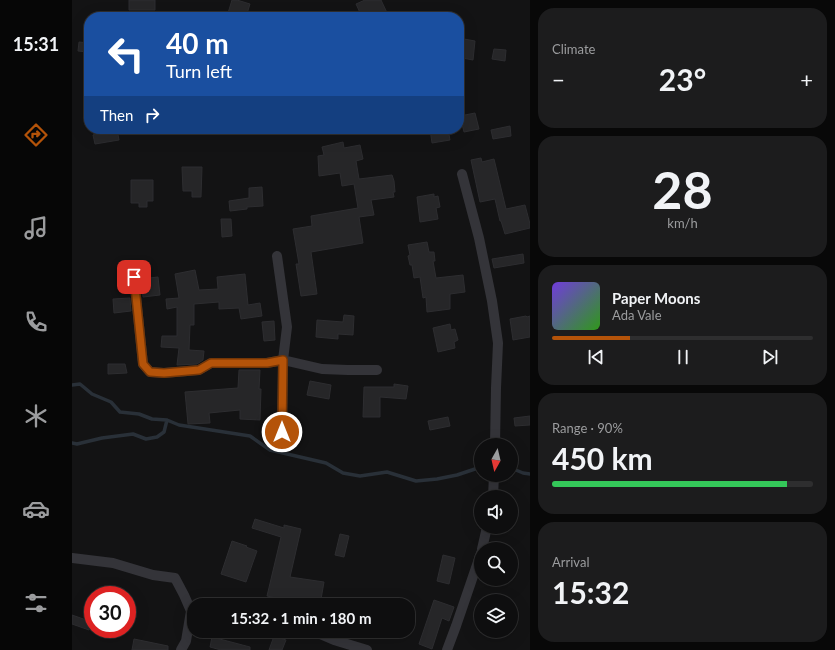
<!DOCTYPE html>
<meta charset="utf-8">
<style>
:root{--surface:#0e0e0f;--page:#1c1c1d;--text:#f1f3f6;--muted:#9b9c9e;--line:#2e2e2f;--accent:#b45309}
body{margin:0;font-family:Lato,sans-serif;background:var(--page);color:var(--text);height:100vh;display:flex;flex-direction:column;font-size:15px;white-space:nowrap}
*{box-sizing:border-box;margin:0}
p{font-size:13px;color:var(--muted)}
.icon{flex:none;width:22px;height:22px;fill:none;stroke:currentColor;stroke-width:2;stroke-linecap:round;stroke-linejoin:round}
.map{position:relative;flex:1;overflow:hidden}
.side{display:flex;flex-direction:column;gap:8px;padding:8px;background:#080808;width:305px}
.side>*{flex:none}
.top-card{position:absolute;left:12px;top:12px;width:380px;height:122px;border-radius:16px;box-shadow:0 4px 16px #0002,0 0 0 1px var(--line);background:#1a4fa0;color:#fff;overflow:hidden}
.needle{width:26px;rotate:188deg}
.fabs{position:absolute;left:402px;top:438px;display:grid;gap:8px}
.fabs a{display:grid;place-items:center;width:44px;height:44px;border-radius:50%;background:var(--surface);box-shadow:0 4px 16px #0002,0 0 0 1px var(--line);font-size:20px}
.speed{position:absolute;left:12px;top:586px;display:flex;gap:8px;font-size:20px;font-weight:700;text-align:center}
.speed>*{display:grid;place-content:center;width:52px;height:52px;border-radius:50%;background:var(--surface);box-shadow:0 4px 16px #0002,0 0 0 1px var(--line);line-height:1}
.speed .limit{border:6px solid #d22;background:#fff;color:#111}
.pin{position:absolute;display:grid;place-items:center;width:34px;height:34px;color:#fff;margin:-17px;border-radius:8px;box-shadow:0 2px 6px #0006}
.me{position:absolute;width:44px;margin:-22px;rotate:0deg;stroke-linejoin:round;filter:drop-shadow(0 0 3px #0008)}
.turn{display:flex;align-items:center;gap:14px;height:84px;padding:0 16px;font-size:18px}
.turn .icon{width:52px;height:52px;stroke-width:2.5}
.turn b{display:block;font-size:28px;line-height:34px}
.then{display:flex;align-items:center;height:38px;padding:0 16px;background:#0003;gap:8px;font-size:15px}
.big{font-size:30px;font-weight:700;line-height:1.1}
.side .tile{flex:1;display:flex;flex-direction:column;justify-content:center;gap:6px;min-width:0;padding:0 14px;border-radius:16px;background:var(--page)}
.side .dial{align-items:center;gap:0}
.dial b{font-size:52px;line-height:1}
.song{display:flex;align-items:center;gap:12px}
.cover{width:48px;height:48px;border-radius:6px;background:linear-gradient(135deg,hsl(260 70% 55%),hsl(110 70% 35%))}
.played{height:4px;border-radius:2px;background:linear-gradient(90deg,var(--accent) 30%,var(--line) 30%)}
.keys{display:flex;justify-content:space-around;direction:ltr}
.heat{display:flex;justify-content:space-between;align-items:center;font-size:22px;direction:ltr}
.charge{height:6px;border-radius:3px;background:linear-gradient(90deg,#34c759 90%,var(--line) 0)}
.trip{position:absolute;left:115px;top:598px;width:228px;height:40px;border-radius:16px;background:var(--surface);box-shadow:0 4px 16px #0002,0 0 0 1px var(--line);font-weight:700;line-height:40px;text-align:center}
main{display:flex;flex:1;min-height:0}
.dock{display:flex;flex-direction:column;width:72px;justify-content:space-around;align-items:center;background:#060606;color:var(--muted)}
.dock .icon{width:28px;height:28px}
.dock .on{color:var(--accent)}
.dock b{font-size:18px;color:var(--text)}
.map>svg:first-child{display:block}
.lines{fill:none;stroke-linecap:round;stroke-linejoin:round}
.stream{stroke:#293038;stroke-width:3.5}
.building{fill:#262628;stroke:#2d2d30}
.street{stroke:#343439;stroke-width:10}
.route-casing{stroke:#753606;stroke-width:10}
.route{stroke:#b45309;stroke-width:7}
</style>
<main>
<nav class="dock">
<b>15:31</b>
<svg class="icon on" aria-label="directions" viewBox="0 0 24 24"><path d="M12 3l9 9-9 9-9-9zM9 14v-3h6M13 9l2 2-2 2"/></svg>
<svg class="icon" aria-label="music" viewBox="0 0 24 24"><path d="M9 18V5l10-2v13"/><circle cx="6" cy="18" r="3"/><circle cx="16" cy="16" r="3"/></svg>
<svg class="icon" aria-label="phone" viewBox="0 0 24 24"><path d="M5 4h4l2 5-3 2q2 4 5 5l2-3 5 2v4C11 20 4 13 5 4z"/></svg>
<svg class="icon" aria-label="climate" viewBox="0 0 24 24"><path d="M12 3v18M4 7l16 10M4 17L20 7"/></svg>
<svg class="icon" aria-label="car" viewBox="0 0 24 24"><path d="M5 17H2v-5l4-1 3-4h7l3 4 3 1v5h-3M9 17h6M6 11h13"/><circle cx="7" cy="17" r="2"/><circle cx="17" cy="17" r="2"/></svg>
<svg class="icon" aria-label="filters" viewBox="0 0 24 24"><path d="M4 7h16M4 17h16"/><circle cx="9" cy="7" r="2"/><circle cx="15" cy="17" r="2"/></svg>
</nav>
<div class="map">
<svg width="458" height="650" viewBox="0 0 458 650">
<rect width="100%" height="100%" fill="#131314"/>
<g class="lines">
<path class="stream" d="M0,385L8,384L20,394L39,402L48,412L67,414L80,419L95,420
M0,443L5,444L30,438L61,434L74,439L85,437L92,432L95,420L107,425L178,436L198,450L254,463L271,473L288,476L315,472L344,481L365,479L385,475L409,467
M439,468L451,473L458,474"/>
</g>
<path class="building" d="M57,0H83V10H57Z
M160,0H165L178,4L174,17H169L156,13Z
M293,0H309L317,17H290L284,4Z
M392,39L403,41L401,60L390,58Z
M7,42L17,43L16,52L6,51Z
M422,49L434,50L433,61L420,59Z
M403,113L407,129L392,132L388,116Z
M438,126L439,136L421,139L419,130Z
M22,129H45L47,140L23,144L21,135L23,134Z
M358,129H376L378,140L360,143Z
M271,142L272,148L288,145L291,159L284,161L287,179L320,175L322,181L323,192H321L322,197L299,200L302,215L287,217L291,243L239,252L245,294L229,296L224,264H227L221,229L240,226L239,216L286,208L282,184L270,186L268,173L247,176L246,156L252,155L250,147Z
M409,158L410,162L422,159L434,209L453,205L458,224V228L433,234L429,221H428L423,199L408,202L399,160Z
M110,167H130L129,197H120V191H111Z
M59,180H81V201H75V207H67V203H59Z
M190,187L191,206L175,207V209L158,211L157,201L177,198V188Z
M362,194V197L366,196L368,207L364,208L366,219L348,222L345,197Z
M149,219H159L160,236L150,237Z
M355,242L357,252H362L363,261H361L364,278L391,275L393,292L378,294V309L355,312L354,297L351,298L348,277L342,278L340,265H338L336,256L338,255L336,245Z
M451,254L452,263L422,268L420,259Z
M123,270L127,290L146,289L145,277L173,274L176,305L188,303L190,316L169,319L167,308L147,309V302L122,304V325H118L117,350L132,351L131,360L125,364L105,365L107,348L89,347L90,336H105V307L95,309L94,299L107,298L103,274Z
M86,277L88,295L71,297L69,279Z
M58,298L59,311L42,313L41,299Z
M272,315L282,316L281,335L266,334V339L244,337L245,320L271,322Z
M454,316L455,317L458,316V337L441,340L438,319Z
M202,321L203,340L192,341L190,322Z
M378,324L379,330L383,329L386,340L382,342L383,348L366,352L361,328Z
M36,364H53L55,373L36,374Z
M167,370H188L187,389H189L188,420L168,419V410L137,413L138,423L116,424L113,392L166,388Z
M238,381L259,385L257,399L235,395Z
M322,384L336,386L334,399L308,397V417H291L292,387H322Z
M458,416V425L443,426L442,418Z
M376,417L378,426L358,430L356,421Z
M183,519L212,528V525L229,529L218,577L252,582L248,605H231L222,603V602L195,596L209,537L180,528Z
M268,534L277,536L272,557L263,555Z
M160,541L175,546L174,547L185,551L174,582L149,574Z
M371,555L383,558L377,584L365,581Z
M362,600L382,607L377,621L370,618L360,649L347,644Z
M0,615L20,622L17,630L0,624Z
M202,636L214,640L210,650H197Z
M140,637L178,647V650H149L138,647Z
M62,639L96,646V650H60Z"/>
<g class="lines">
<path class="street" d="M390,174L407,238L420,301L426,343L424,388L423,445
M205,256L215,327L211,360L210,432
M62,277L71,364L78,372L92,373L127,370L139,363H195L211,360L250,369L276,370H305
M421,497L422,475
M410,549L415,527
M0,558L41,563L81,575L103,578L112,595L119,611L114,641L109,650
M241,631L262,640L295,650
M375,650L384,626L409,553"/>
</g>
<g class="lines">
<defs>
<path id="route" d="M62,277L71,364L78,372L92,373L127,370L139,363H195L211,360L210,432"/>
</defs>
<use href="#route" class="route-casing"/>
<use href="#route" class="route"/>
</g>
</svg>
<div class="fabs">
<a><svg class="needle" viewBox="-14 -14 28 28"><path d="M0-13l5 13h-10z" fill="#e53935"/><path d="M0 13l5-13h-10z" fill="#9b9c9e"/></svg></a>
<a><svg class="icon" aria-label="sound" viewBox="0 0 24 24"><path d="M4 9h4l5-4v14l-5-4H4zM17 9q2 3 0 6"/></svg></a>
<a><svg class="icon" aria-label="search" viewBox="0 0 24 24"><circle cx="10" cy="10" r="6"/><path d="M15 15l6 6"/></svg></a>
<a><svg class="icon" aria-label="layers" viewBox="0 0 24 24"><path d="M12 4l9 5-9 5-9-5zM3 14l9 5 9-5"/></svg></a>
</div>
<div class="speed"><div class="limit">30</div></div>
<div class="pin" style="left:62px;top:277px;background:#d93025"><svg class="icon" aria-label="arrive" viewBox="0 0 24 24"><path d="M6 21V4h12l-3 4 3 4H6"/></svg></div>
<svg class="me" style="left:210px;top:432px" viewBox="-20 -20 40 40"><circle r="17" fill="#b45309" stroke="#fff" stroke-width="3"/><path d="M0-11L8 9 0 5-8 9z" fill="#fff"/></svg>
<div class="trip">15:32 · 1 min · 180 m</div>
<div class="top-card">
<div class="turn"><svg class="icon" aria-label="left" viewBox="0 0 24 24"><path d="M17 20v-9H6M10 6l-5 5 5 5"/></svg><div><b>40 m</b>Turn left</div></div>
<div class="then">Then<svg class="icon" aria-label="right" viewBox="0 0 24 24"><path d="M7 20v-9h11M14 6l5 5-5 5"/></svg></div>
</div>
</div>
<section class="side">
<div class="tile"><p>Climate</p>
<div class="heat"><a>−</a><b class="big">23°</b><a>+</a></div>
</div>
<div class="tile dial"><b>28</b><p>km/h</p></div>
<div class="tile">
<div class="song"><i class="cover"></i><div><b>Paper Moons</b><p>Ada Vale</p></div></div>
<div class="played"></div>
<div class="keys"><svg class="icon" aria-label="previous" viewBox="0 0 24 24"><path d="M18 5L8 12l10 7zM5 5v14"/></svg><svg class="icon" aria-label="pause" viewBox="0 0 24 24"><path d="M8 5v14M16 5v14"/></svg><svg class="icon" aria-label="next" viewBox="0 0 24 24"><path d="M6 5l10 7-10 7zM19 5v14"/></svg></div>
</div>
<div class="tile"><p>Range · 90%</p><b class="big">450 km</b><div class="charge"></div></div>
<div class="tile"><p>Arrival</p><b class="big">15:32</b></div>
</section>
</main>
